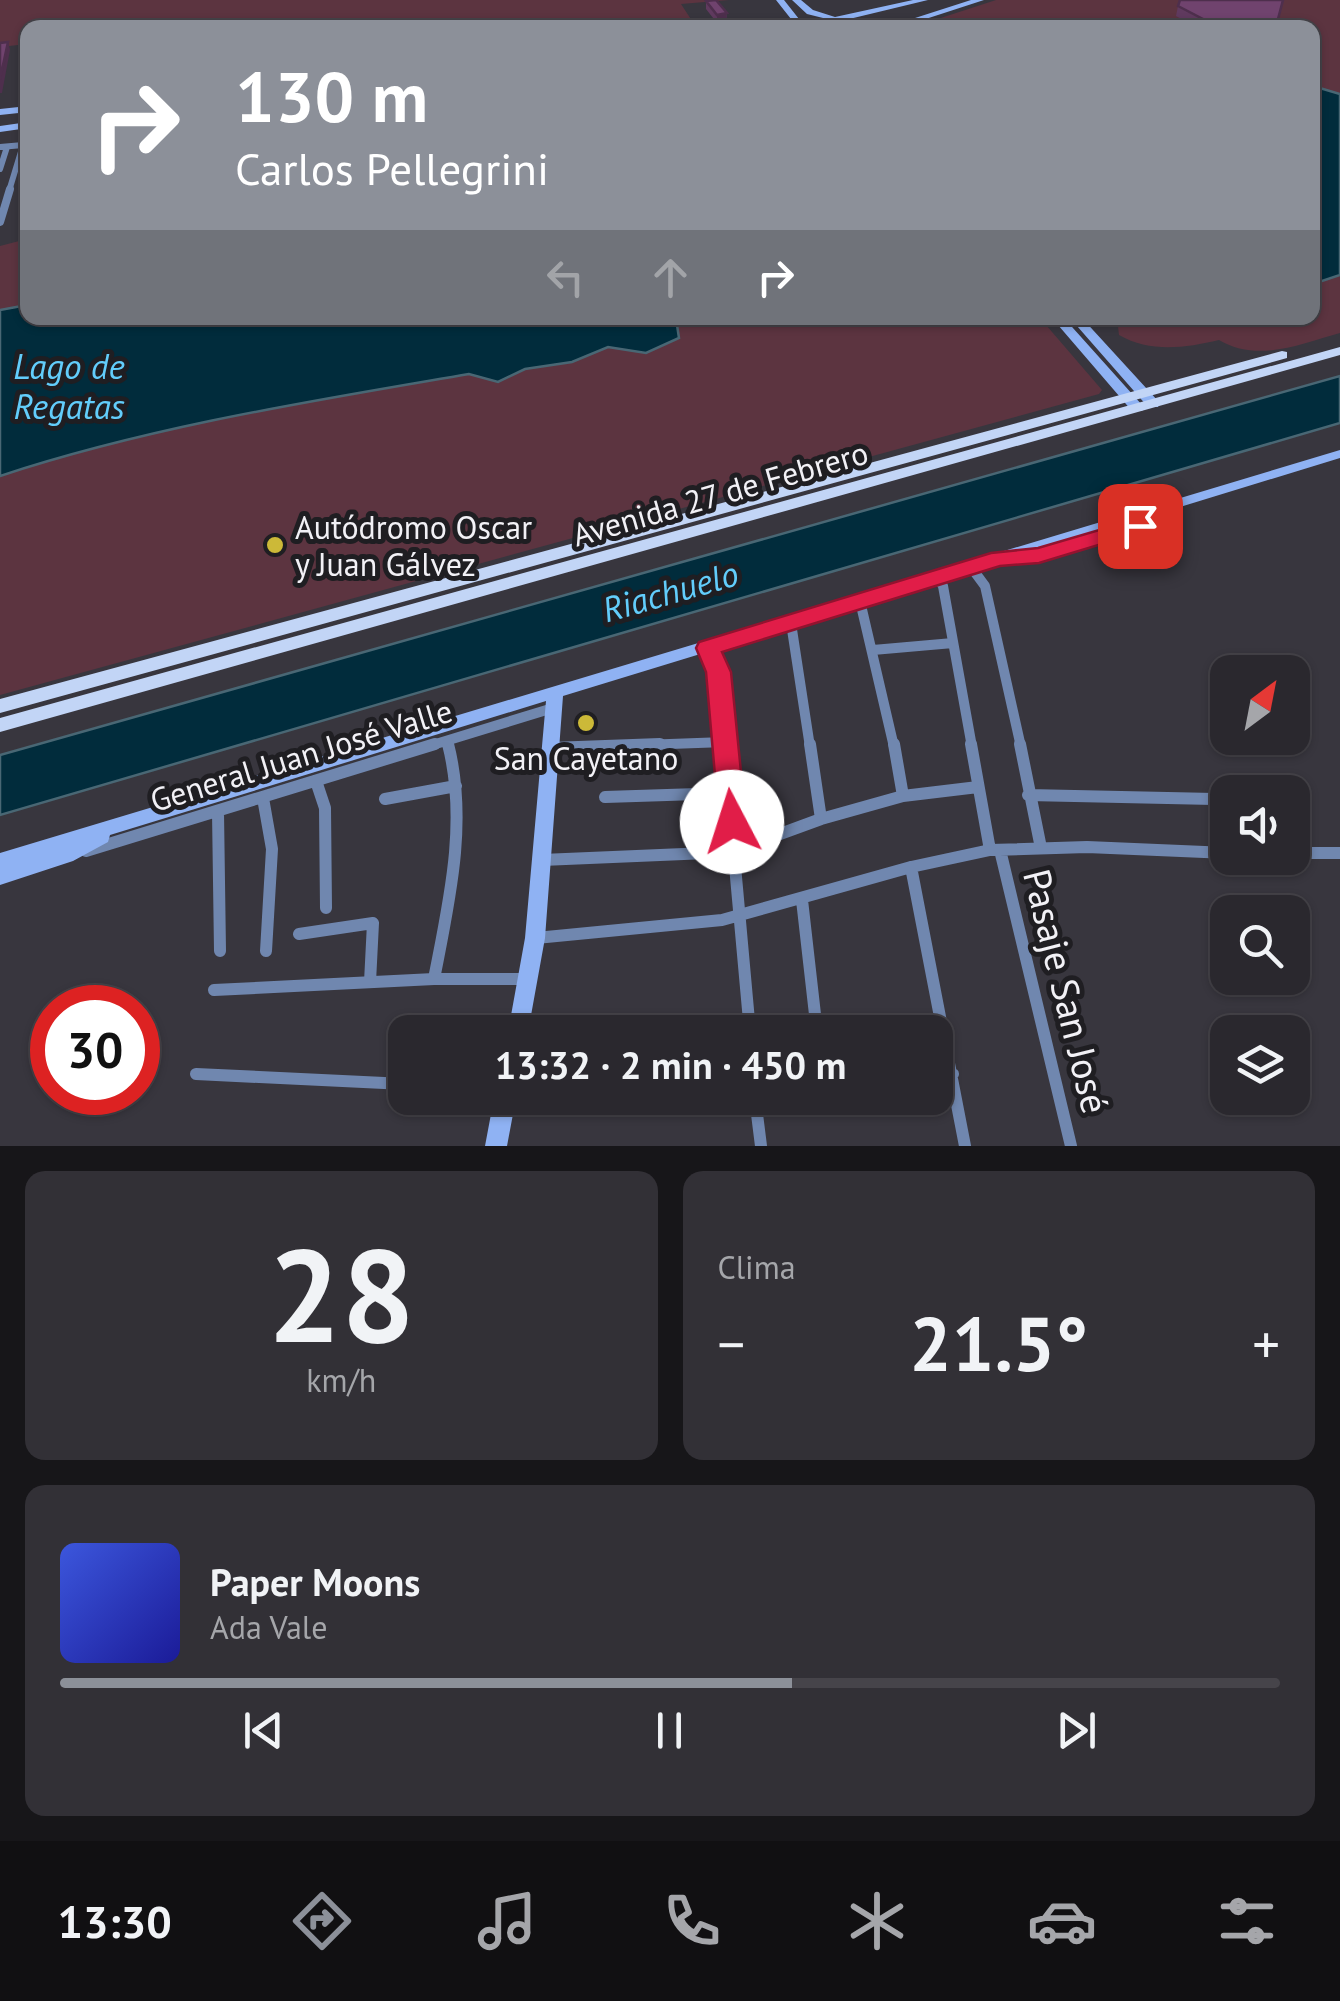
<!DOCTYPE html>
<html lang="es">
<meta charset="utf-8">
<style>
:root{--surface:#2a282e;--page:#323036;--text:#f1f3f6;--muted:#a5a6aa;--line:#46444a;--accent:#8c9099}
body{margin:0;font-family:"PT Sans",sans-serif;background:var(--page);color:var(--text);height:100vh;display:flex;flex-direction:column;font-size:38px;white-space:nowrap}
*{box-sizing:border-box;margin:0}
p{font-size:32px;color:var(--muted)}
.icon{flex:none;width:55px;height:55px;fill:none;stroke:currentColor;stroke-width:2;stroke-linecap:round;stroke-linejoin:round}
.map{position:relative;height:1146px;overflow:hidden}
.details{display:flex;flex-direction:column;gap:25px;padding:25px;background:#171619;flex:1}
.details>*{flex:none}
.hud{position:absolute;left:20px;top:20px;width:1300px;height:305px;border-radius:20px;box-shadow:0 2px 8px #0004,0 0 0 2px var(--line);background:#8c9099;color:#fff;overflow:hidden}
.needle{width:65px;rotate:32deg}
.tools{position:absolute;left:1210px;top:655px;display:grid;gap:20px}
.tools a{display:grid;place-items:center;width:100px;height:100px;border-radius:20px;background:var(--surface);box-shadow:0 2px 8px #0004,0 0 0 2px var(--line);font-size:50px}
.speed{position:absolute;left:30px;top:985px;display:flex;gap:20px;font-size:50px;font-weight:700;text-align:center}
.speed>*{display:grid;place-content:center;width:130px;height:130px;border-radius:50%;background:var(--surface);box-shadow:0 2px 8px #0004,0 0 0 2px var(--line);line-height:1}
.speed .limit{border:15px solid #d22;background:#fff;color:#111}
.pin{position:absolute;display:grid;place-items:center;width:85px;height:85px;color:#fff;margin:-42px;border-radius:20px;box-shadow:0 5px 15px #0006}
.me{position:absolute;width:110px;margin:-55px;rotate:355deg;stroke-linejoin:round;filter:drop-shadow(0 0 8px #0008)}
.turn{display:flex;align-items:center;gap:35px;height:210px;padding:0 50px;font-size:45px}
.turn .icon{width:130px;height:130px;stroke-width:2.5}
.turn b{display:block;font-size:70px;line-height:85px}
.lanes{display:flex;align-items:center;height:95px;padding:0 50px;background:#0003;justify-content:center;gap:50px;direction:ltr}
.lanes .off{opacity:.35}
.big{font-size:75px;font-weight:700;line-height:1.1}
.details .card{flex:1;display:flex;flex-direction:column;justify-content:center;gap:15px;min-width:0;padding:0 35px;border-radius:20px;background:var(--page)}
.details .dial{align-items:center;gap:0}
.dial b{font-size:130px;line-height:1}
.song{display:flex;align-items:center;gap:30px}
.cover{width:120px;height:120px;border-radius:15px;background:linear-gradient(135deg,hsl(230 70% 55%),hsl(240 70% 35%))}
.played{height:10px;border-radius:5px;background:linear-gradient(90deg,var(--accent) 60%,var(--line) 60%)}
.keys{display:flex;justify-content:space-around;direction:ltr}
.heat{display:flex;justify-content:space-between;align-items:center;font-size:55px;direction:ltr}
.details .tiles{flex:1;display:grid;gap:25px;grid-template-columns:1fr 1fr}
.card:last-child{grid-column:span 2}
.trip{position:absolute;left:388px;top:1015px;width:565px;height:100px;border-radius:20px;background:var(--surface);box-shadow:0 2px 8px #0004,0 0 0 2px var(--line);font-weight:700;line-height:100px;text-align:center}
.tabs{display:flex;height:160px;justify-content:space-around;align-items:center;background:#111012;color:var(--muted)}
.tabs .icon{width:70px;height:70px}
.tabs .on{color:var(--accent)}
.tabs b{font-size:45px;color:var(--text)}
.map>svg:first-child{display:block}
.green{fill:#5c3440}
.water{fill:#012c3c;stroke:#496774;stroke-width:2.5}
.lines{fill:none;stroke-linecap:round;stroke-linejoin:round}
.street-far3{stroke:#7087af;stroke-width:6}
.street-far2{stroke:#7087af;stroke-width:8}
.street-far1{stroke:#7087af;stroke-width:10}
.street{stroke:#7087af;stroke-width:12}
.secondary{fill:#8fb2f3;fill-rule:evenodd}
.primary{fill:#c2d5f6;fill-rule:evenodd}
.wall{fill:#603a5f}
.shaded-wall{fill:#4e2f4d}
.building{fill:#70436e;stroke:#4e2f4d;stroke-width:2.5}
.route{fill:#e11d48;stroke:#92132f;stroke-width:2.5}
.poi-dot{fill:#ccb938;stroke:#1f1e22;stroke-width:4}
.labels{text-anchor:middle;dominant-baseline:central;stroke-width:10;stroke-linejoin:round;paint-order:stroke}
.street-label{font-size:32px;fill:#f2f1f6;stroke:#1f1e22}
.poi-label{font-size:32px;fill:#f2f1f6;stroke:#1f1e22;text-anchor:start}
.water-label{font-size:35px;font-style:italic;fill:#62cdfb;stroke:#1f1e22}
.near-street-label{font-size:38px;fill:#f2f1f6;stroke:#1f1e22}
</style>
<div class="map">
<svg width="1340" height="1146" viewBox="0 0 1340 1146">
<rect width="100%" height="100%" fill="#38363e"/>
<path class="green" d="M0,0H729L681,4L696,27L28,28L27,44L0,47Z
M996,0H1340V94L1313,86L1312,28H910Z
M27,239L28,318H1040L1102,390L1099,394L0,695V246Z
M1340,275V333C1300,344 1258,363 1219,340C1185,348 1150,353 1119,335L1117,318H1312L1313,284Z"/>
<path class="water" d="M1313,86L1340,94V275L1313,284Z
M27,305L28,318H688L677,325L679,338L646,353L608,347L572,362L525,369L498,382L469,374C312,401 152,426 0,476V310Z
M1340,376V423L0,815V755Z"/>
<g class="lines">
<path class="street-far3" d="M0,147L23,145L9,191
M0,169L7,147"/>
<path class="street-far2" d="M0,222L10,189"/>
<path class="street-far1" d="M971,567L985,586L1021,747
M937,577L943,586L972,747
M860,601L894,747
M791,623L810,747
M708,648L718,672L725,747
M873,650L953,643
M447,742L448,747
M426,747L553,708
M587,747L725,742"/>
<path class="street" d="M724,744L750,1032
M810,744L821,819
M894,744L903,796
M971,744L990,850
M1020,744L1041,848
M551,748L660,744
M316,781L325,808L326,908
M1028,795L1214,799
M605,797L729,793
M263,798L272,849L266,951
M385,799L456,786
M218,812L220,951
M1000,850L1071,1146
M86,851L435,744
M1292,853H1340
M542,860L731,852L821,819L903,796L978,787
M911,867L965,1146
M802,900L817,1032
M299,934L373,923L370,982
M536,938L722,920L911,867L990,850L1087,847L1228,853
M434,979C449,902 468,822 448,744
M214,990L434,979H528
M196,1074L405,1084
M935,1075L953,1074
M755,1098L761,1146
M506,1102L591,1098"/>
<path class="secondary" d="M776,0H784L799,19L793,28H784L791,19Z
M792,0H801L813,10L835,17L913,0H928L812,28H795L827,19L807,14Z
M971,0H984L898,28H884Z
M28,106V112L0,115V109Z
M28,122V128L0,132V126Z
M1052,318H1064L1142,405L1144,408L1142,411H1132Z
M1070,318H1082L1158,401L1159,404L1158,407H1148Z
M1340,450V458L563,696L545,938L528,1032H508L525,938L546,701L110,835L108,842L73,861L0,885V869L61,850L0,869V853Z
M494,1098H516L507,1146H485Z"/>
<path class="primary" d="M1340,347V355L0,732V718Z
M1282,351L1287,352V358L0,713V699Z"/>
</g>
<path class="wall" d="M1283,0L1275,28H1197L1176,16L1178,6Z
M706,1L727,13L726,21L717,23L706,9Z"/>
<path class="shaded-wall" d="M727,13L726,21L717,23V15Z
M1278,19L1275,28H1245L1246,26Z
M8,42L10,50L2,93H0V79Z"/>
<path class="building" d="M716,0L727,13L717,15L706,1Z
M1180,0H1283L1278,19L1246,26L1205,20L1178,6Z
M8,42L0,79V43Z"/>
<path class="route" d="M1140,518L1148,521L1151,526L1148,530L1039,563L1000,566L722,652L731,672L746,822L742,829L732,832L723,829L719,822L706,672L696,648L699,642L991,553L1038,548Z"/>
<g class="poi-dot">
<circle cx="275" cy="545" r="10"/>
<circle cx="586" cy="723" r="10"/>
</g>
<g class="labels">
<g class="street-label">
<text transform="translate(720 493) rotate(-16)">Avenida 27 de Febrero</text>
<text transform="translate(301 755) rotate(-17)">General Juan José Valle</text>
</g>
<g class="poi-label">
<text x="295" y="527">Autódromo Oscar<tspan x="295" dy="37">y Juan Gálvez</tspan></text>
<text x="586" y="758" text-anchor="middle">San Cayetano</text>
</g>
<g class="water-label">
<text x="69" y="366">Lago de<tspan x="69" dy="40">Regatas</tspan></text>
<text transform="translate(670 591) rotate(-16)">Riachuelo</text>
</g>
<g class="near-street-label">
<text transform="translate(1067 991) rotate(76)">Pasaje San José</text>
</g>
</g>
</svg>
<div class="tools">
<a><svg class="needle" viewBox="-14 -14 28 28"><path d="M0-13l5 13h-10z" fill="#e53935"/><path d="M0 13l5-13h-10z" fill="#a5a6aa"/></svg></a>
<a><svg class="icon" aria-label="sound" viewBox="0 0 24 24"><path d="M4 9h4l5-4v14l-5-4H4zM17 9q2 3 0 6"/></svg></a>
<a><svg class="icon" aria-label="search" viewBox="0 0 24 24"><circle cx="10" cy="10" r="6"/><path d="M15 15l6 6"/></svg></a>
<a><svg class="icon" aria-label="layers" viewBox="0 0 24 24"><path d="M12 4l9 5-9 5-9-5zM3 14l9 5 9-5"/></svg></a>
</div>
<div class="speed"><div class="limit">30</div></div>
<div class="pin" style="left:1140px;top:526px;background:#d93025"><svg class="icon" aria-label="arrive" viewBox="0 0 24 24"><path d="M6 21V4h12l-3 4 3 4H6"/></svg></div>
<svg class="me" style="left:732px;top:822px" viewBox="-20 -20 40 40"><circle r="19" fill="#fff"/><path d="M0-13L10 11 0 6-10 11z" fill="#e11d48"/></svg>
<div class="trip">13:32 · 2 min · 450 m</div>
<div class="hud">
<div class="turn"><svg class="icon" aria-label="right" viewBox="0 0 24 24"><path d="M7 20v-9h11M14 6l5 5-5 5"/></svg><div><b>130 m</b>Carlos Pellegrini</div></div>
<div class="lanes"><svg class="icon off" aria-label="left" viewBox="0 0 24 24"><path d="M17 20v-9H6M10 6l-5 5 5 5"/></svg><svg class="icon off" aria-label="ahead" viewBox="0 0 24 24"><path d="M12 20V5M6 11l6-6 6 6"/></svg><svg class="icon" aria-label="right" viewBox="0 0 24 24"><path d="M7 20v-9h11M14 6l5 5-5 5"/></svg></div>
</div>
</div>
<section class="details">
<div class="tiles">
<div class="card dial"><b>28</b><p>km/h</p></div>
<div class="card"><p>Clima</p>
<div class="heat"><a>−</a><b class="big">21.5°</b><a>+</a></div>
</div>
<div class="card">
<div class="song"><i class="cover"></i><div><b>Paper Moons</b><p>Ada Vale</p></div></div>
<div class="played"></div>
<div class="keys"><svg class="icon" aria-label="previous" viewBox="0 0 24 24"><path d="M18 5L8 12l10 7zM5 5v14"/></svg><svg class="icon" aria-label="pause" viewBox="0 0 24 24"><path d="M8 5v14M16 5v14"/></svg><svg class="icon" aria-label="next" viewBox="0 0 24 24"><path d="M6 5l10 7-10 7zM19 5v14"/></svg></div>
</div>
</div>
</section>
<nav class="tabs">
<b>13:30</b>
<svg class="icon on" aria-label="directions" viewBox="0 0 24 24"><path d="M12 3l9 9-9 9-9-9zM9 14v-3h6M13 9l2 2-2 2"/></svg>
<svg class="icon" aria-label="music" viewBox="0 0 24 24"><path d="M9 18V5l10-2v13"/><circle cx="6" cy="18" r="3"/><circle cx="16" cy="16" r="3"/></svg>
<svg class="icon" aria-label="phone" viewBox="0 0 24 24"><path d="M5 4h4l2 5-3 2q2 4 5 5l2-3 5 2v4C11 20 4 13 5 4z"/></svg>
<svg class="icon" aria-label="climate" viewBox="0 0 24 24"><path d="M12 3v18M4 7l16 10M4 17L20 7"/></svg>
<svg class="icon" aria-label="car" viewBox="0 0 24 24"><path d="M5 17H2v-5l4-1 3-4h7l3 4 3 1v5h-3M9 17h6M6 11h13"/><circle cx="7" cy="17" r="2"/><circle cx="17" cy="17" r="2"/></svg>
<svg class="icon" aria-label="filters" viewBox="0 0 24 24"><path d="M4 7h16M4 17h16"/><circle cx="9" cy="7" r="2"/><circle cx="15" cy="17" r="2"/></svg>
</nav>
